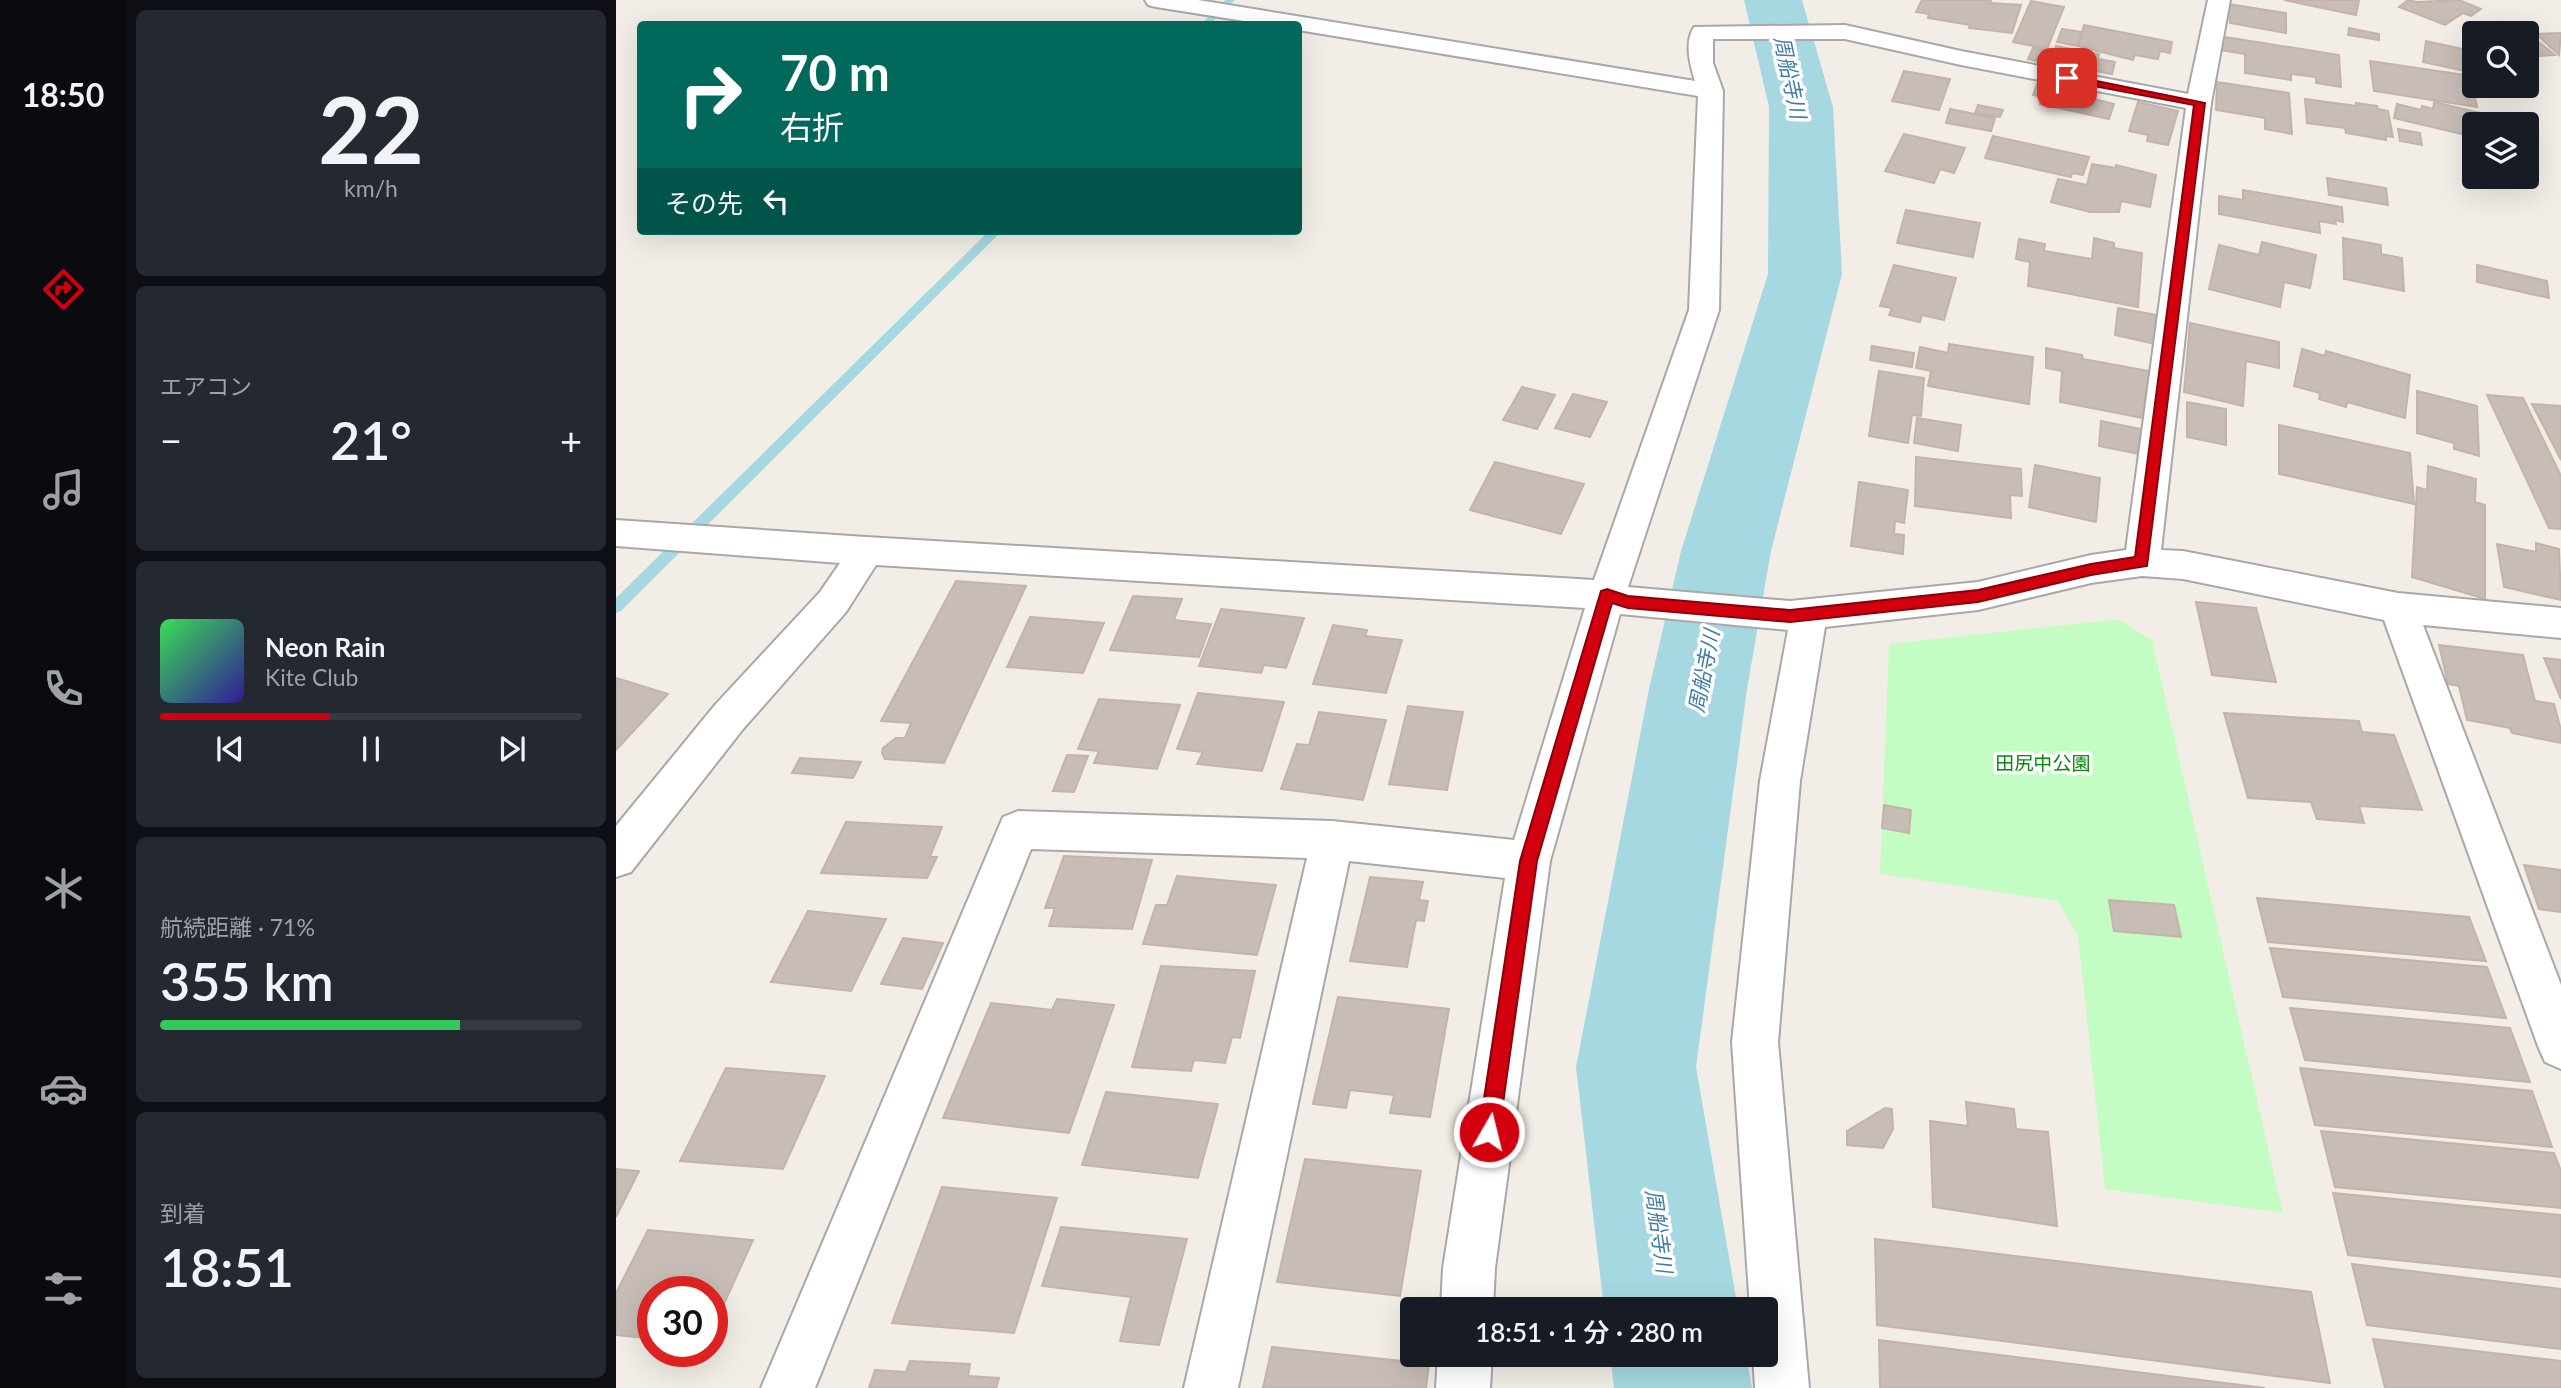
<!DOCTYPE html>
<html lang="ja">
<meta charset="utf-8">
<style>
:root{--surface:#171b24;--page:#242831;--text:#f1f3f6;--muted:#9ea1a6;--line:#363941;--accent:#d2000e}
body{margin:0;font-family:Lato,"Noto Sans JP",sans-serif;background:var(--page);color:var(--text);height:100vh;display:flex;flex-direction:column;font-size:26px;white-space:nowrap}
*{box-sizing:border-box;margin:0}
p{font-size:23px;color:var(--muted)}
.icon{flex:none;width:38px;height:38px;fill:none;stroke:currentColor;stroke-width:2;stroke-linecap:round;stroke-linejoin:round}
.map{position:relative;flex:1;overflow:hidden}
.side{display:flex;flex-direction:column;gap:10px;padding:10px;background:#0d0f14;width:490px}
.side>*{flex:none}
.top-card{position:absolute;left:21px;top:21px;width:665px;height:214px;border-radius:7px;box-shadow:0 7px 28px #0002;background:#00695c;color:#fff;overflow:hidden}
.tools{position:absolute;left:1846px;top:21px;display:grid;gap:14px}
.tools a{display:grid;place-items:center;width:77px;height:77px;border-radius:7px;background:var(--surface);box-shadow:0 7px 28px #0002;font-size:35px}
.speed{position:absolute;left:21px;top:1276px;display:flex;gap:14px;font-size:35px;font-weight:700;text-align:center}
.speed>*{display:grid;place-content:center;width:91px;height:91px;border-radius:50%;background:var(--surface);box-shadow:0 7px 28px #0002;line-height:1}
.speed .limit{border:10px solid #d22;background:#fff;color:#111}
.pin{position:absolute;display:grid;place-items:center;width:60px;height:60px;color:#fff;margin:-30px;border-radius:14px;box-shadow:0 4px 10px #0006}
.me{position:absolute;width:77px;margin:-38px;rotate:8deg;stroke-linejoin:round;filter:drop-shadow(0 0 5px #0008)}
.turn{display:flex;align-items:center;gap:24px;height:147px;padding:0 28px;font-size:32px}
.turn .icon{width:91px;height:91px;stroke-width:2.5}
.turn b{display:block;font-size:49px;line-height:60px}
.then{display:flex;align-items:center;height:66px;padding:0 28px;background:#0003;gap:14px;font-size:26px}
.big{font-size:52px;font-weight:600;line-height:1.1}
.side .card{flex:1;display:flex;flex-direction:column;justify-content:center;gap:10px;min-width:0;padding:0 24px;border-radius:10px;background:var(--page)}
.side .dial{align-items:center;gap:0}
.dial b{font-size:91px;line-height:1}
.song{display:flex;align-items:center;gap:21px}
.cover{width:84px;height:84px;border-radius:10px;background:linear-gradient(135deg,hsl(130 70% 55%),hsl(250 70% 35%))}
.played{height:7px;border-radius:4px;background:linear-gradient(90deg,var(--accent) 40%,var(--line) 40%)}
.keys{display:flex;justify-content:space-around;direction:ltr}
.heat{display:flex;justify-content:space-between;align-items:center;font-size:38px;direction:ltr}
.charge{height:10px;border-radius:5px;background:linear-gradient(90deg,#34c759 71%,var(--line) 0)}
.trip{position:absolute;left:784px;top:1297px;width:378px;height:70px;border-radius:7px;background:var(--surface);box-shadow:0 7px 28px #0002;font-weight:600;line-height:70px;text-align:center}
main{display:flex;flex:1;min-height:0}
.tab-bar{display:flex;flex-direction:column;width:126px;justify-content:space-around;align-items:center;background:#090b0e;color:var(--muted)}
.tab-bar .icon{width:49px;height:49px}
.tab-bar .on{color:var(--accent)}
.tab-bar b{font-size:32px;color:var(--text)}
.map>svg:first-child{display:block}
.park{fill:#c4fdc4}
.lines{fill:none;stroke-linecap:round;stroke-linejoin:round}
.stream{fill:#a6d8e1;fill-rule:evenodd}
.river{fill:#a6d8e1;fill-rule:evenodd}
.building{fill:#c7bdb6;stroke:#c5b3a9;stroke-width:2}
.minor-casing{stroke:#a8a8a8;stroke-width:4}
.minor{fill:#fff;fill-rule:evenodd}
.route{fill:#d2000e;stroke:#880009;stroke-width:2}
.labels{text-anchor:middle;dominant-baseline:central;stroke-width:7;stroke-linejoin:round;paint-order:stroke}
.park-label{font-size:19px;fill:#068908;stroke:#fff}
.water-label{font-size:21px;font-style:italic;fill:#427ba7;stroke:#fff}
</style>
<main>
<nav class="tab-bar">
<b>18:50</b>
<svg class="icon on" aria-label="directions" viewBox="0 0 24 24"><path d="M12 3l9 9-9 9-9-9zM9 14v-3h6M13 9l2 2-2 2"/></svg>
<svg class="icon" aria-label="music" viewBox="0 0 24 24"><path d="M9 18V5l10-2v13"/><circle cx="6" cy="18" r="3"/><circle cx="16" cy="16" r="3"/></svg>
<svg class="icon" aria-label="phone" viewBox="0 0 24 24"><path d="M5 4h4l2 5-3 2q2 4 5 5l2-3 5 2v4C11 20 4 13 5 4z"/></svg>
<svg class="icon" aria-label="climate" viewBox="0 0 24 24"><path d="M12 3v18M4 7l16 10M4 17L20 7"/></svg>
<svg class="icon" aria-label="car" viewBox="0 0 24 24"><path d="M5 17H2v-5l4-1 3-4h7l3 4 3 1v5h-3M9 17h6M6 11h13"/><circle cx="7" cy="17" r="2"/><circle cx="17" cy="17" r="2"/></svg>
<svg class="icon" aria-label="filters" viewBox="0 0 24 24"><path d="M4 7h16M4 17h16"/><circle cx="9" cy="7" r="2"/><circle cx="15" cy="17" r="2"/></svg>
</nav>
<section class="side">
<div class="card dial"><b>22</b><p>km/h</p></div>
<div class="card"><p>エアコン</p>
<div class="heat"><a>−</a><b class="big">21°</b><a>+</a></div>
</div>
<div class="card">
<div class="song"><i class="cover"></i><div><b>Neon Rain</b><p>Kite Club</p></div></div>
<div class="played"></div>
<div class="keys"><svg class="icon" aria-label="previous" viewBox="0 0 24 24"><path d="M18 5L8 12l10 7zM5 5v14"/></svg><svg class="icon" aria-label="pause" viewBox="0 0 24 24"><path d="M8 5v14M16 5v14"/></svg><svg class="icon" aria-label="next" viewBox="0 0 24 24"><path d="M6 5l10 7-10 7zM19 5v14"/></svg></div>
</div>
<div class="card"><p>航続距離 · 71%</p><b class="big">355 km</b><div class="charge"></div></div>
<div class="card"><p>到着</p><b class="big">18:51</b></div>
</section>
<div class="map">
<svg width="1945" height="1388" viewBox="0 0 1945 1388">
<rect width="100%" height="100%" fill="#f2eee7"/>
<path class="park" d="M1502,619L1536,640L1667,1213L1489,1189L1462,935L1441,901L1264,874L1273,644Z"/>
<g class="lines">
<path class="stream" d="M609,0H619L594,24H585Z
M373,231H386L5,611L0,613V598Z"/>
<path class="river" d="M1128,0H1186L1217,107L1226,274L1155,551L1131,689L1080,1067L1122,1309H988L960,1067L1033,689L1065,551L1152,274L1153,107Z
M994,1354H1130L1136,1388H998Z"/>
</g>
<path class="building" d="M1306,0H1375L1374,3L1405,5L1396,33L1353,28L1354,25L1312,18L1313,14L1300,12Z
M1668,0H1743L1740,15Z
M1792,0L1801,2L1843,0L1865,9L1855,16L1847,13L1829,25L1783,7Z
M1415,1L1448,7L1431,49L1397,42Z
M1612,4L1670,13V33L1614,23V17L1611,16Z
M1468,25L1556,42L1554,53L1544,51L1542,59L1519,55L1517,60L1462,46Z
M1733,28L1763,34V40L1732,35Z
M1446,29L1466,32L1462,46L1441,42Z
M1945,33L1943,55L1920,34Z
M1603,36L1723,55L1725,87L1700,83V77L1675,74V80L1629,73V54L1603,50Z
M1911,36H1915L1939,55L1911,57Z
M1810,41L1847,49V55L1858,58V73L1807,62Z
M1440,46L1483,54L1478,76L1433,68Z
M1417,48L1434,52L1429,63L1412,59Z
M1483,59L1499,62L1496,74L1479,71Z
M1754,61L1855,76L1861,107L1758,91Z
M1288,71L1334,79L1323,110L1276,101Z
M1424,77L1482,89L1478,99L1498,104L1493,119L1424,104L1426,97L1417,95Z
M1601,82L1673,93L1676,134L1649,129V118L1600,110Z
M1689,99L1741,106L1740,103L1761,106L1762,109L1772,111L1777,137L1770,136V140L1730,133L1729,128L1691,123Z
M1522,102L1562,111L1552,145L1531,141L1532,135L1513,131Z
M1818,102L1869,114L1867,124H1858V137L1778,118L1781,104L1805,110L1806,106L1817,109Z
M1362,105L1387,110L1384,117L1359,113Z
M1334,109L1379,118L1375,131L1330,123Z
M1782,129L1804,133L1806,145L1784,141Z
M1288,134L1349,148L1338,173L1324,169L1318,183L1269,171Z
M1377,136L1473,157L1467,175L1456,173L1455,177L1369,158Z
M1476,164L1500,168V165L1540,175L1534,207L1505,201L1503,212H1474L1435,202L1442,179L1471,185Z
M1711,178L1770,188L1772,205L1713,195Z
M1627,190L1726,207L1727,222L1719,220L1720,224L1703,221L1704,233L1603,214V196L1627,200Z
M1290,210L1364,223L1357,257L1281,243Z
M1478,238L1498,243V248L1526,253L1522,307L1412,286L1414,262L1400,259L1403,239L1429,244L1428,251L1476,259Z
M1727,238L1765,245V254L1786,258L1788,291L1728,279Z
M1646,242L1700,255L1694,288L1668,282L1664,307L1593,289L1603,245L1643,255Z
M1278,265L1340,278L1328,320L1306,315L1304,322L1273,315L1276,308L1264,306Z
M1861,265L1931,281L1933,298L1861,282Z
M1502,308L1541,315L1539,344L1499,335Z
M1574,323L1663,342V368L1630,361L1627,406L1568,392Z
M1333,344L1417,357L1413,404L1312,386L1315,371L1300,368L1304,347L1332,353Z
M1256,346L1298,353L1296,367L1254,360Z
M1430,348L1466,355L1467,359L1533,371L1532,419L1444,402L1446,371L1430,368Z
M1686,349L1709,356L1710,351L1794,375L1789,418L1731,402L1730,407L1703,399L1704,393L1678,386Z
M1263,371L1308,378L1305,416L1296,415L1292,443L1253,436Z
M906,387L939,395L921,429L887,420Z
M1801,391L1861,406L1863,456L1838,449V443L1801,433Z
M957,394L991,402L974,437L939,428Z
M1871,395L1907,398L1945,476V529L1933,528Z
M1571,402L1610,409V445L1571,437Z
M1916,404L1945,406V460Z
M1301,418L1345,425L1342,451L1298,443Z
M1485,421L1530,430L1528,455L1483,446Z
M1663,425L1794,453L1798,504L1663,474Z
M1300,457L1405,469L1406,496L1394,495L1395,518L1299,506Z
M879,462L968,484L945,534L854,510Z
M1419,465L1484,478L1480,522L1413,507Z
M1812,466L1860,479L1859,502L1869,505V599L1796,577L1801,487L1811,490Z
M1243,482L1292,490L1288,523L1279,521L1278,534L1288,535L1287,554L1235,546Z
M1920,543L1943,549L1945,600L1888,587L1881,544L1920,552Z
M340,581L410,586L328,763L269,759L266,753L267,748L280,738H289L295,723L265,721Z
M517,596L566,599L558,620L595,624L583,657L494,650Z
M1580,602L1640,608L1660,682L1596,675Z
M605,609L688,618L670,668L648,665L645,673L583,666Z
M414,617L488,623L467,673L391,667Z
M717,625L751,630L749,636L786,640L770,693L697,684Z
M1823,645L1907,655L1919,701L1938,704L1945,730V743L1896,733L1894,728L1851,720L1843,686L1832,684Z
M1928,658L1945,660V699Z
M0,678L52,694L0,750Z
M582,693L668,702L646,771L581,764L587,752L561,749Z
M483,699L564,705L541,769L478,763L483,751L462,749Z
M792,706L847,712L831,790L773,784Z
M703,712L770,720L747,800L665,789L681,744L693,745Z
M1608,713L1743,721L1746,732L1778,735L1806,810L1743,806L1748,823L1701,819L1695,802L1632,798Z
M451,755L472,756L458,792L437,791Z
M184,758L245,762L237,778L176,773Z
M1268,805L1295,810L1293,833L1266,828Z
M230,822L326,827L314,857H321L311,878L205,873Z
M448,856L536,860L516,929L433,926L439,908H429Z
M1908,865L1945,870V912L1923,909Z
M561,876L660,885L641,955L527,944L540,905H551Z
M754,877L807,882L803,900L812,901L808,921L800,920L791,967L734,961Z
M1641,898L1853,917L1870,961L1652,942Z
M1493,900L1558,905L1565,937L1498,931Z
M192,911L270,919L235,991L155,982Z
M287,938L327,943L306,989L265,984Z
M1654,948L1871,967L1890,1018L1667,997Z
M545,966L639,971L624,1038L616,1037L609,1063L578,1060L575,1071L516,1067Z
M722,997L833,1009L814,1117L774,1113L778,1095L734,1090L730,1108L697,1104Z
M441,999L498,1005L453,1133L327,1118L375,1003L436,1010Z
M1674,1008L1894,1028L1914,1082L1689,1060Z
M110,1068L209,1076L167,1169L64,1161Z
M1684,1068L1916,1091L1936,1147L1699,1125Z
M490,1092L602,1104L582,1178L466,1165Z
M1350,1102L1398,1109L1400,1129L1432,1132L1441,1226L1317,1207L1314,1121L1352,1126Z
M1269,1108L1276,1109L1277,1129L1267,1148L1231,1145V1131Z
M1705,1131L1938,1153L1945,1171V1208L1719,1187Z
M689,1159L805,1171L784,1296L661,1282Z
M0,1169L23,1171L0,1217Z
M326,1187L441,1198L398,1333L276,1323Z
M1717,1193L1945,1215V1277L1732,1255Z
M445,1227L571,1239L543,1345L504,1341L515,1297L426,1286Z
M32,1230L137,1240L96,1330V1292H37V1339L0,1335V1293Z
M1259,1239L1695,1292L1714,1383L1261,1325Z
M1736,1264L1945,1289V1349L1751,1325Z
M1757,1339L1945,1361V1388H1769Z
M1263,1340L1649,1388H1264Z
M656,1347L813,1364L810,1388H647Z
M294,1361L354,1364L352,1376L383,1378L380,1388H253L259,1370L290,1372Z"/>
<g class="lines">
<defs>
<path id="minor" d="M529,0H582L1079,81C1074,65 1068,42 1078,27L1229,25L1345,51L1572,94L1592,0H1614L1595,103L1545,550L1567,551L1782,593L1945,608V638L1807,625L1945,985V1069L1929,1062L1922,1046L1768,620L1567,579L1526,576L1475,583L1362,610L1209,627L1184,781L1162,1042L1193,1388H1139L1137,1354H1150V1309H1134L1116,1042L1144,781L1172,630L1004,614L934,861L879,1268L877,1309H825L827,1268L889,878L733,861L622,1388H568L691,858L415,849L199,1388H145L387,817L402,811L716,821L898,840L969,608L260,565L230,612L127,729L15,872L0,877V826L99,705L204,592L224,563L0,546V520L250,537L978,580L1073,310L1082,96L682,30V24H647L540,7L532,5ZM1097,39H1229L1345,65L1570,108L1510,550L1475,555L1362,582L1174,601L1012,587L1103,310L1107,91L1097,63Z
M822,1354H876L874,1388H820Z"/>
</defs>
<use href="#minor" class="minor-casing"/>
<use href="#minor" class="minor"/>
</g>
<path class="route" d="M1451,75L1589,103L1531,566L1475,575L1362,602L1174,622L1012,608L996,603L921,861L883,1132L880,1140L873,1142L866,1140L863,1132L904,861L985,591L991,589L1012,596L1174,610L1362,590L1475,564L1519,557L1578,105L1447,80L1446,78Z"/>
<g class="labels">
<g class="park-label">
<text x="1427" y="762">田尻中公園</text>
</g>
<g class="water-label">
<text transform="translate(1175 77) rotate(78)">周船寺川</text>
<text transform="translate(1087 671) rotate(-79)">周船寺川</text>
<text transform="translate(1044 1231) rotate(82)">周船寺川</text>
</g>
</g>
</svg>
<div class="tools">
<a><svg class="icon" aria-label="search" viewBox="0 0 24 24"><circle cx="10" cy="10" r="6"/><path d="M15 15l6 6"/></svg></a>
<a><svg class="icon" aria-label="layers" viewBox="0 0 24 24"><path d="M12 4l9 5-9 5-9-5zM3 14l9 5 9-5"/></svg></a>
</div>
<div class="speed"><div class="limit">30</div></div>
<div class="pin" style="left:1451px;top:78px;background:#d93025"><svg class="icon" aria-label="arrive" viewBox="0 0 24 24"><path d="M6 21V4h12l-3 4 3 4H6"/></svg></div>
<svg class="me" style="left:873px;top:1132px" viewBox="-20 -20 40 40"><circle r="17" fill="#d2000e" stroke="#fff" stroke-width="3"/><path d="M0-11L8 9 0 5-8 9z" fill="#fff"/></svg>
<div class="trip">18:51 · 1 分 · 280 m</div>
<div class="top-card">
<div class="turn"><svg class="icon" aria-label="right" viewBox="0 0 24 24"><path d="M7 20v-9h11M14 6l5 5-5 5"/></svg><div><b>70 m</b>右折</div></div>
<div class="then">その先<svg class="icon" aria-label="left" viewBox="0 0 24 24"><path d="M17 20v-9H6M10 6l-5 5 5 5"/></svg></div>
</div>
</div>
</main>
